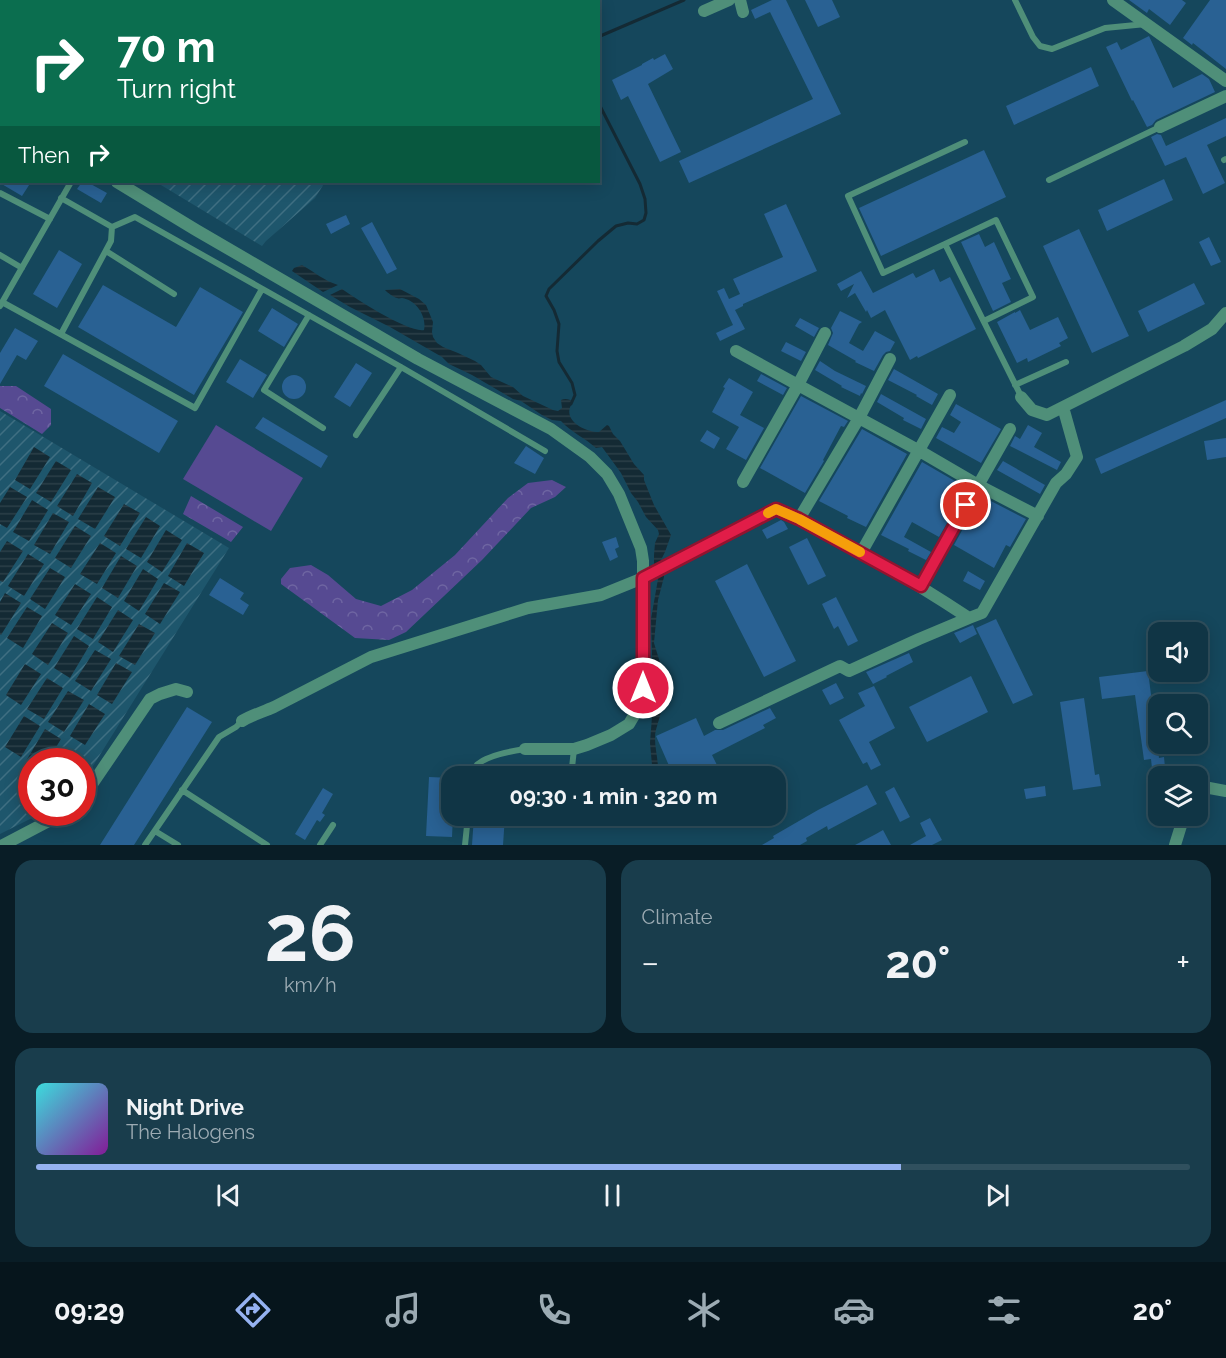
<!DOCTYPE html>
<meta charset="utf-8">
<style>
:root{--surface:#103545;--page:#193d4c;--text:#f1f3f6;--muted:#9cabb3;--line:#30505e;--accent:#95b2f1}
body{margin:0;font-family:Raleway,sans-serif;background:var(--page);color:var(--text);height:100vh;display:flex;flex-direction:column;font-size:22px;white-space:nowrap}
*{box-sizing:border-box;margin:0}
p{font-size:20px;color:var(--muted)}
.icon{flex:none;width:33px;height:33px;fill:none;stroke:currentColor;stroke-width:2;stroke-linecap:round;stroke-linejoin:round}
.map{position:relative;height:845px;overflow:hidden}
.details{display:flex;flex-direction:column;gap:15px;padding:15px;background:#091d26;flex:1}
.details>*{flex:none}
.guide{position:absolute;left:0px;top:0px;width:600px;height:183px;box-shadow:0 3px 15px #0003,0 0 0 2px var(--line);background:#0b6e4f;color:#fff;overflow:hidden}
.fabs{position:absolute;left:1148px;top:622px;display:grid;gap:12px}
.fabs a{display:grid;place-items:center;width:60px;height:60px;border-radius:12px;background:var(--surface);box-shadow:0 3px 15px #0003,0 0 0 2px var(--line);font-size:30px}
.speed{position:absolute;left:18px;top:748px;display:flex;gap:12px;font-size:30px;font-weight:700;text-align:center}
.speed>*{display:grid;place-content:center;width:78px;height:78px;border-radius:50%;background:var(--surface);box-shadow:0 3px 15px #0003,0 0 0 2px var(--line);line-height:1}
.speed .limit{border:9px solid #d22;background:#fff;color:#111}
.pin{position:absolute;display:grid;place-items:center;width:51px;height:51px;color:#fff;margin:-26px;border:3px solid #fff;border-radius:50%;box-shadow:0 2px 6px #0007}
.me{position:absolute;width:66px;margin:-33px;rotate:0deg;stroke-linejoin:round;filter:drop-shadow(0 0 4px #0008)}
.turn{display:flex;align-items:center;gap:21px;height:126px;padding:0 18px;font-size:27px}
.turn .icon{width:78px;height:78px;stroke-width:2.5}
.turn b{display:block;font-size:42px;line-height:51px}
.then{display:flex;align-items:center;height:57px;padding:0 18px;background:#0003;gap:12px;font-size:22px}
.big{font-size:45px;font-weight:700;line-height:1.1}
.details .tile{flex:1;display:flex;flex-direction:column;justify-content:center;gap:9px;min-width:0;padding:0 21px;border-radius:18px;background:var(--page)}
.details .dial{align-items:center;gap:0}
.dial b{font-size:78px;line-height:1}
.song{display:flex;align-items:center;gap:18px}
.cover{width:72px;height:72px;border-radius:9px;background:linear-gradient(135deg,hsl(180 70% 55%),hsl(290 70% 35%))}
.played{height:6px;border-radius:3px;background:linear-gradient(90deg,var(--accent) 75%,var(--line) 75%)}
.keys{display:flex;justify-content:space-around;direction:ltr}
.heat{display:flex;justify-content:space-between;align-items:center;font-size:33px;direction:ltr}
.details .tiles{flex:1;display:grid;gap:15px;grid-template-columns:1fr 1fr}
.tile:last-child{grid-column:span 2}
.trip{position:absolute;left:441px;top:766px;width:345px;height:60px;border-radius:18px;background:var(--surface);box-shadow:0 3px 15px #0003,0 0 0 2px var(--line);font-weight:700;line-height:60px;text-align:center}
.tabs{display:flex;height:96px;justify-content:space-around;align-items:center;background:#06151c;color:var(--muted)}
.tabs .icon{width:42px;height:42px}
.tabs .active{color:var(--accent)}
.tabs b{font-size:27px;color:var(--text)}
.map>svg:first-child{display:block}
.industrial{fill:url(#industrial-furrows)}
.green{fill:#564a92}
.forest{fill:url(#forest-crowns)}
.water{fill:url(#water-rules)}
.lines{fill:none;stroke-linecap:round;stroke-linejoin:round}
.stream{stroke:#142a34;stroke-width:3}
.building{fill:#296193}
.lane{stroke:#4f8f79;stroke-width:6}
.street{stroke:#4f8f79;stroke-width:12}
.route-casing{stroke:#92132f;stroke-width:15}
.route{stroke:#e11d48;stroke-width:10}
.slow{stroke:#f59e0b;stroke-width:10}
</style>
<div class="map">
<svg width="1226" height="845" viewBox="0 0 1226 845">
<defs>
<pattern id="industrial-furrows" width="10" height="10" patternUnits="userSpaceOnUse" patternTransform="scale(1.5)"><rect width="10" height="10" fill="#1e566c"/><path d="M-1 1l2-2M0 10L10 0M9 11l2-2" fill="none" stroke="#3f6f82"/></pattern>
<pattern id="forest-crowns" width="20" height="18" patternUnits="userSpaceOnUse" patternTransform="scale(1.5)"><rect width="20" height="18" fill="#564a92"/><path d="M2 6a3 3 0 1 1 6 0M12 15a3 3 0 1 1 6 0" fill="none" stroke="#6e65a2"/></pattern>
<pattern id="water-rules" width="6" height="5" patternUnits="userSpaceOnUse" patternTransform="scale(1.5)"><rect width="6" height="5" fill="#142a34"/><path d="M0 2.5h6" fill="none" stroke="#2b3f48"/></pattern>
</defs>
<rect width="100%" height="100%" fill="#15475c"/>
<path class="industrial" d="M0,0H306L307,1L2,2L1,87L0,86Z
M156,182H325L315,198L266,241L262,246Z
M0,411L229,548L83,782L82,762H32V813H42L0,834Z"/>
<path class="green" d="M216,425L303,478L271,531L183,479Z"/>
<path class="forest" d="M0,386H16L51,409V425L42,434L0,408Z
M552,480L566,487L555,497L531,508L482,560L406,632L389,640L355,638L281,584V579L290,568L311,565L328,575L356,599L381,606L412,590L455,555L508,498L528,483Z
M191,496L243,527L231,542L183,514Z"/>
<path class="water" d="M302,265C316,273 323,280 338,285L323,292L292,271L294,268Z
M342,289C356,299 409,333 424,330C427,316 416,300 402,298C400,298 399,299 397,298C393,297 388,293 385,290L400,289L419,299L426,305L433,322L432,332L433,337L437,343L443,347L458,353L475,361L481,365L491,377L513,387L523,396L553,410L558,411L562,408L561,400C565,398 570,399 573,402C560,419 584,432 599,432L607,425L609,426L613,434L620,441L634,464L644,475V480L654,505L671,535L665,552L661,560L664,577L658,600L654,643L666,682C660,691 662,700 661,710C660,720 655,728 655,738C655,752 660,764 657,777H650L652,765L650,743L655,676L652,656L651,619L658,579L654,566V555L655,543L659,534L658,530L646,517L638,502L631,493L621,473L602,447L596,448C585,438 571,432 561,421L552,420L542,415L521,401L513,399L472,375L449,364L442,357L390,327L350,307L330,295Z
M34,447L50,457L30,489L15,480Z
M56,461L71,470L51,502L36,493Z
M77,474L92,483L73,516L57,506Z
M10,487L27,497L7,528L0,524V503Z
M98,487L115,497L95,529L78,519Z
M32,500L48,510L29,541L13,532Z
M124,504L140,513L120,546L104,536Z
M53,513L69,522L50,554L34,545Z
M146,517L160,526L141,558L126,549Z
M75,526L91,536L71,568L55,558Z
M166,530L182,540L162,572L147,562Z
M7,541L23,551L3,582L0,581V552Z
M100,543L116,553L97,584L80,574Z
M187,543L204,553L184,586L168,576Z
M28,554L44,564L24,596L8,586Z
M121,556L137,566L118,598L102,588Z
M50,568L65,577L45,609L30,599Z
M143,569L158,579L139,611L124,601Z
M164,583L180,592L160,624L145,614Z
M75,584L91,594L71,625L55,615Z
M5,593L21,603L1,635L0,634V602Z
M97,597L112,607L93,639L77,629Z
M27,607L42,616L23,648L7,638Z
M118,610L133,620L113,652L98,642Z
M52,623L68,633L48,665L32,654Z
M139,624L155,633L135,665L119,656Z
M74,636L89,646L70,678L54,668Z
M95,650L111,659L91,691L75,681Z
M116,663L132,672L112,704L97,695Z
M25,664L41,674L21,705L6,695Z
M47,678L63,688L44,719L27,709Z
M68,691L84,700L64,732L48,722Z
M89,704L105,714L85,745L70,736Z
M24,716L40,726L21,757L5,747Z
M45,729L61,739L47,762H32L31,764L26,761Z"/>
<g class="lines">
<path class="stream" d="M598,37L684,0
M571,404L575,395L572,383L559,362L557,351L559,324L554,310L546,296L549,289L598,241L616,226L628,223L637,224L644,220L646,213L645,199L640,184L598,102"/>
</g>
<path class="building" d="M772,0H786L841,114L689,183L679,161L813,99L770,12L755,19L751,10Z
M805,0H832L840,17L818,27Z
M1129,0H1182L1186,3L1170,25L1149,9L1147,13Z
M1210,0H1226V69L1193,43L1192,45L1183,38Z
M1149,36L1173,88L1202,74L1209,79L1215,92L1156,120L1152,125L1147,127L1133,100L1132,101L1106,47L1117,42L1121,50Z
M665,54L673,69L648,84L681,152L660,162L628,96L621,100L612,80L642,65V64L653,58L654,60Z
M1091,67L1099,86L1014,125L1006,106Z
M1226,118V136L1207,145L1225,183L1203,194L1186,157L1165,166L1151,137L1157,134L1161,135L1166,146Z
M984,150L1006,197L881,256L859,208Z
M1164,179L1173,200L1107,231L1098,210Z
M0,182H31L22,196L0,183Z
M82,182H87L107,193L101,203L77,189Z
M786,204L817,271L743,304V306L735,310L745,329L720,341L716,333L733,325L717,291L724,288L729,299L740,294L733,279L783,257L764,214Z
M346,215L350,224L331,234L326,224Z
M372,222L397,269L387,274L361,228Z
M1079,229L1129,336L1092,353L1043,246Z
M979,234L985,247L994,242L1011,279L1002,283L1011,302L993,311L961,242Z
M1209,237L1221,262L1211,266L1199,242Z
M59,250L82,264L57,308L33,294Z
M934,269L940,282L950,277L976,329L918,358L917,356L910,360L885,310L871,318L867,310L866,312L855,293L847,298L854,284L841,291L837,284L861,271L873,293L913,273L916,278Z
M1194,283L1205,304L1148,332L1138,311Z
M103,285L176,327L200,287L243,312L194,395L78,327Z
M272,308L298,324L284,347L258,331Z
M1020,310L1030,330L1058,317L1068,338L1059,343L1061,346L1028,362L1027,358L1017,363L997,322L1015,312V313Z
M840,311L862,322L859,324L849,343L863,351L875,331L895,342L890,351L886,352L883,355L874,371L855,362L856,361L828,345L833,333L831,328Z
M800,318L819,328L814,337L795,326Z
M15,328L38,341L26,360L17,355L0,384V353Z
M786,342L806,352L801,361L781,351Z
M63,354L178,421L159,453L44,386Z
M240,359L267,375L253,398L226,382Z
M820,361L835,371L866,386L862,394L861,393L860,396L841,387L842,386L815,370Z
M356,363L372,373L350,407L334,397Z
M894,369L938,394L932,405L916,396L917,395L888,380Z
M761,374L787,388L783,395L757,381Z
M282 387a12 12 0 1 1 24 0a12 12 0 1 1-24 0Z
M729,378L753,392L740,415L764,428L746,460L726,449L739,427L712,412L725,388L723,387Z
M881,394L926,419L921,429L903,420L904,418L877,402Z
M801,396L848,421L844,427L841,426L823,460L824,461L805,493L760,468Z
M1226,400V418L1101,474L1095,459Z
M956,404L1001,429L981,463L936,438L942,427L954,433L961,422L950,415Z
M263,417L328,456L321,468L255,428Z
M1028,425L1042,433L1034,447L1061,462L1057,470L1010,446L1015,436L1020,439Z
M862,429L907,454L866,527L847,518L848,516L819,501Z
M707,430L720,438L714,449L700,441Z
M1226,438V457L1207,460L1204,441Z
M526,446L544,458L535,474L514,463Z
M1003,461L1045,485L1040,494L997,470Z
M922,462L967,488L939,537L912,522L904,537L931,552L926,560L908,551L909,549L881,535Z
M981,496L1026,519L1010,547L1006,545L994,568L954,545Z
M781,520L784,522L788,529L767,539L762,530Z
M616,537L619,547L615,549L618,557L610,561L602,542Z
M807,538L826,576L808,585L789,547Z
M747,564L796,661L764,677L715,581Z
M968,571L985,581L980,590L963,581Z
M220,578L244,593L240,599L249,605L243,615L209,595Z
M836,597L858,641L848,646L838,626L834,629L822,604Z
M996,619L1033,695L1013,704L976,628Z
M973,625L977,634L960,643L954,633Z
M909,653L913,662L886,676L887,677L873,684L866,672Z
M1148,671L1159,758L1164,757L1166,777H1153L1151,759L1144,760L1135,695L1102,699L1099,677Z
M971,676L988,712L927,742L909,707Z
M836,683L844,698L830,705L822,690Z
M874,686L895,728L869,742L881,765L871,770L867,762L863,764L839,720L865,706L858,693Z
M1084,698L1095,775L1099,774L1101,786L1073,790L1060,702Z
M187,707L212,722L134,845H100Z
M770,708L776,718L763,725L765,728L712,755L718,767L695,777H674L656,736L696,718L704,736L715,730H723Z
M429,777L452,778V816H453L452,837L426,836Z
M867,785L877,804L828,830L827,826L806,838L807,841L800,845H762L774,838L773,836L818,810Z
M1045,786L1046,796L1026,799L1024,789Z
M894,787L910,817L900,822L885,792Z
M323,788L333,794L322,813L325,815L320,822L317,820L305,840L295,834Z
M474,816H505L503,845H472Z
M930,818L942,840L932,845H910L926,836L920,823Z
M883,830L891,845H855L876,834Z"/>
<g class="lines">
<path class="lane" d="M1015,0L1033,37L1040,46L1052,49L1105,28L1146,24
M16,2L17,0
M167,2L168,0
M0,29L2,27
M0,49L2,50
M965,142L848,196L883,273L945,244L1021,396
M1224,160L1226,159
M1049,180L1160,127
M0,193L50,219
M61,198L112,227L135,217L401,367L545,451
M945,244L996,220L1033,297L984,321
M106,251L174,294
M0,255L22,268
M2,302L195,408L262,289
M0,306L71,182
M309,315L264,390L323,428
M61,334L111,241L112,227
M1015,385L1066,362
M356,435L401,367
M471,777C472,773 474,767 478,764C487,756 512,751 525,749
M571,777L574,749
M182,790L267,845
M155,831L178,845
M145,845L219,737L236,727L242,721
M320,845L333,825
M465,845L468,816"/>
<path class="street" d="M376,0L378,2
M740,0L743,12
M1113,0L1226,81
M417,2L420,0
M704,11L729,0
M0,109L2,110
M1160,127L1226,96
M117,182L196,230L418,359L551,429L590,457L607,474L619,494L641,548L643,561V688L639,707L629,724L611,735L587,745L574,749H525
M736,351L798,385L918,450L978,485L1038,516
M1021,397L1032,410L1047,415L1184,346L1212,329L1226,313
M743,482L798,385L825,333
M799,519L859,418L890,359
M861,553L950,395
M921,586L1010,429
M242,721C252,715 263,712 274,707L371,657L528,608L601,595L643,578L776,509C843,540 907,577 969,618L982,613L1056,483L1066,474L1077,457L1063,407
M719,723L840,666L849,671L919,639L969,618
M1197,790L1204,787L1226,791
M82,799L150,699L160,694L176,689L187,692
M3,845L64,813
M1175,845L1184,816"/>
</g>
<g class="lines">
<defs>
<path id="route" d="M643,688V578L776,509L799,519L921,586L966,505"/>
</defs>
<use href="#route" class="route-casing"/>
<use href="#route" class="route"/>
<path class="slow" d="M768,513L776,509L799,519L860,552"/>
</g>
</svg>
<div class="fabs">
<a><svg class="icon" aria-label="sound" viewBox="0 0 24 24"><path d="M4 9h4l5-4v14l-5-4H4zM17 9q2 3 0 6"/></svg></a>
<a><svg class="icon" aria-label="search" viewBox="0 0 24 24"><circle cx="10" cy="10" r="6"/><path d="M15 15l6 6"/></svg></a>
<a><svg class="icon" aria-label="layers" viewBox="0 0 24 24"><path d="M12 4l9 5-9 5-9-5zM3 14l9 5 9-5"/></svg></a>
</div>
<div class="speed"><div class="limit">30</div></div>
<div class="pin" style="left:966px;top:505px;background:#d93025"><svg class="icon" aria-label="arrive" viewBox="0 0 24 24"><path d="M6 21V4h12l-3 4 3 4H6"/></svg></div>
<svg class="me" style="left:643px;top:688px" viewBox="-20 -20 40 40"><circle r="17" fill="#e11d48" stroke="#fff" stroke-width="3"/><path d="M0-11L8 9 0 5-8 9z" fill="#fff"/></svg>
<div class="trip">09:30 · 1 min · 320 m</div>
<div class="guide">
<div class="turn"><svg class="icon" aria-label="right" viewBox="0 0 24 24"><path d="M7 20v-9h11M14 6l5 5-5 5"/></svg><div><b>70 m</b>Turn right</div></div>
<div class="then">Then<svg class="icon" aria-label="right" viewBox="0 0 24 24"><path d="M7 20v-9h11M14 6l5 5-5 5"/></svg></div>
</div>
</div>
<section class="details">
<div class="tiles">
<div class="tile dial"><b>26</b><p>km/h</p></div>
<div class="tile"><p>Climate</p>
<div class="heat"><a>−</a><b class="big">20°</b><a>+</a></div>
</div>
<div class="tile">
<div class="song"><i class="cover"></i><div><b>Night Drive</b><p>The Halogens</p></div></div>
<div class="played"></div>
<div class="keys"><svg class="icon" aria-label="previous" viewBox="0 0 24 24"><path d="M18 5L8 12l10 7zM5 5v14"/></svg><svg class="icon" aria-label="pause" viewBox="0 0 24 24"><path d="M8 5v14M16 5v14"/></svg><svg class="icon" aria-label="next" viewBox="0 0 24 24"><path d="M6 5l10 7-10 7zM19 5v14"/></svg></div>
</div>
</div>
</section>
<nav class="tabs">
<b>09:29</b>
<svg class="icon active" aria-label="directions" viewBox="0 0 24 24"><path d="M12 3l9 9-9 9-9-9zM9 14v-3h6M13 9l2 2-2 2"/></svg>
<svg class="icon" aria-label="music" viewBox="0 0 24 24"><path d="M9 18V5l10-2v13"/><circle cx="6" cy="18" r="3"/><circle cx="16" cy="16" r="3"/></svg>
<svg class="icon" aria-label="phone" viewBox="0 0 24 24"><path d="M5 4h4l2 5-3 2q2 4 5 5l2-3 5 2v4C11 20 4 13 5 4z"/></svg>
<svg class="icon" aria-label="climate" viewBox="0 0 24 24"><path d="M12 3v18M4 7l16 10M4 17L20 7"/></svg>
<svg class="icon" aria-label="car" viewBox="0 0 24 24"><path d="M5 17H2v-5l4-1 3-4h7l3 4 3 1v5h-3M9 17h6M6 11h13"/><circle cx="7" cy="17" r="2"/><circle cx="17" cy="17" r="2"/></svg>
<svg class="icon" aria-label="filters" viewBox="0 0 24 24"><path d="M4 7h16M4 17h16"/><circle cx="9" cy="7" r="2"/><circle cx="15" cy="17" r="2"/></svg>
<b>20°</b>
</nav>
